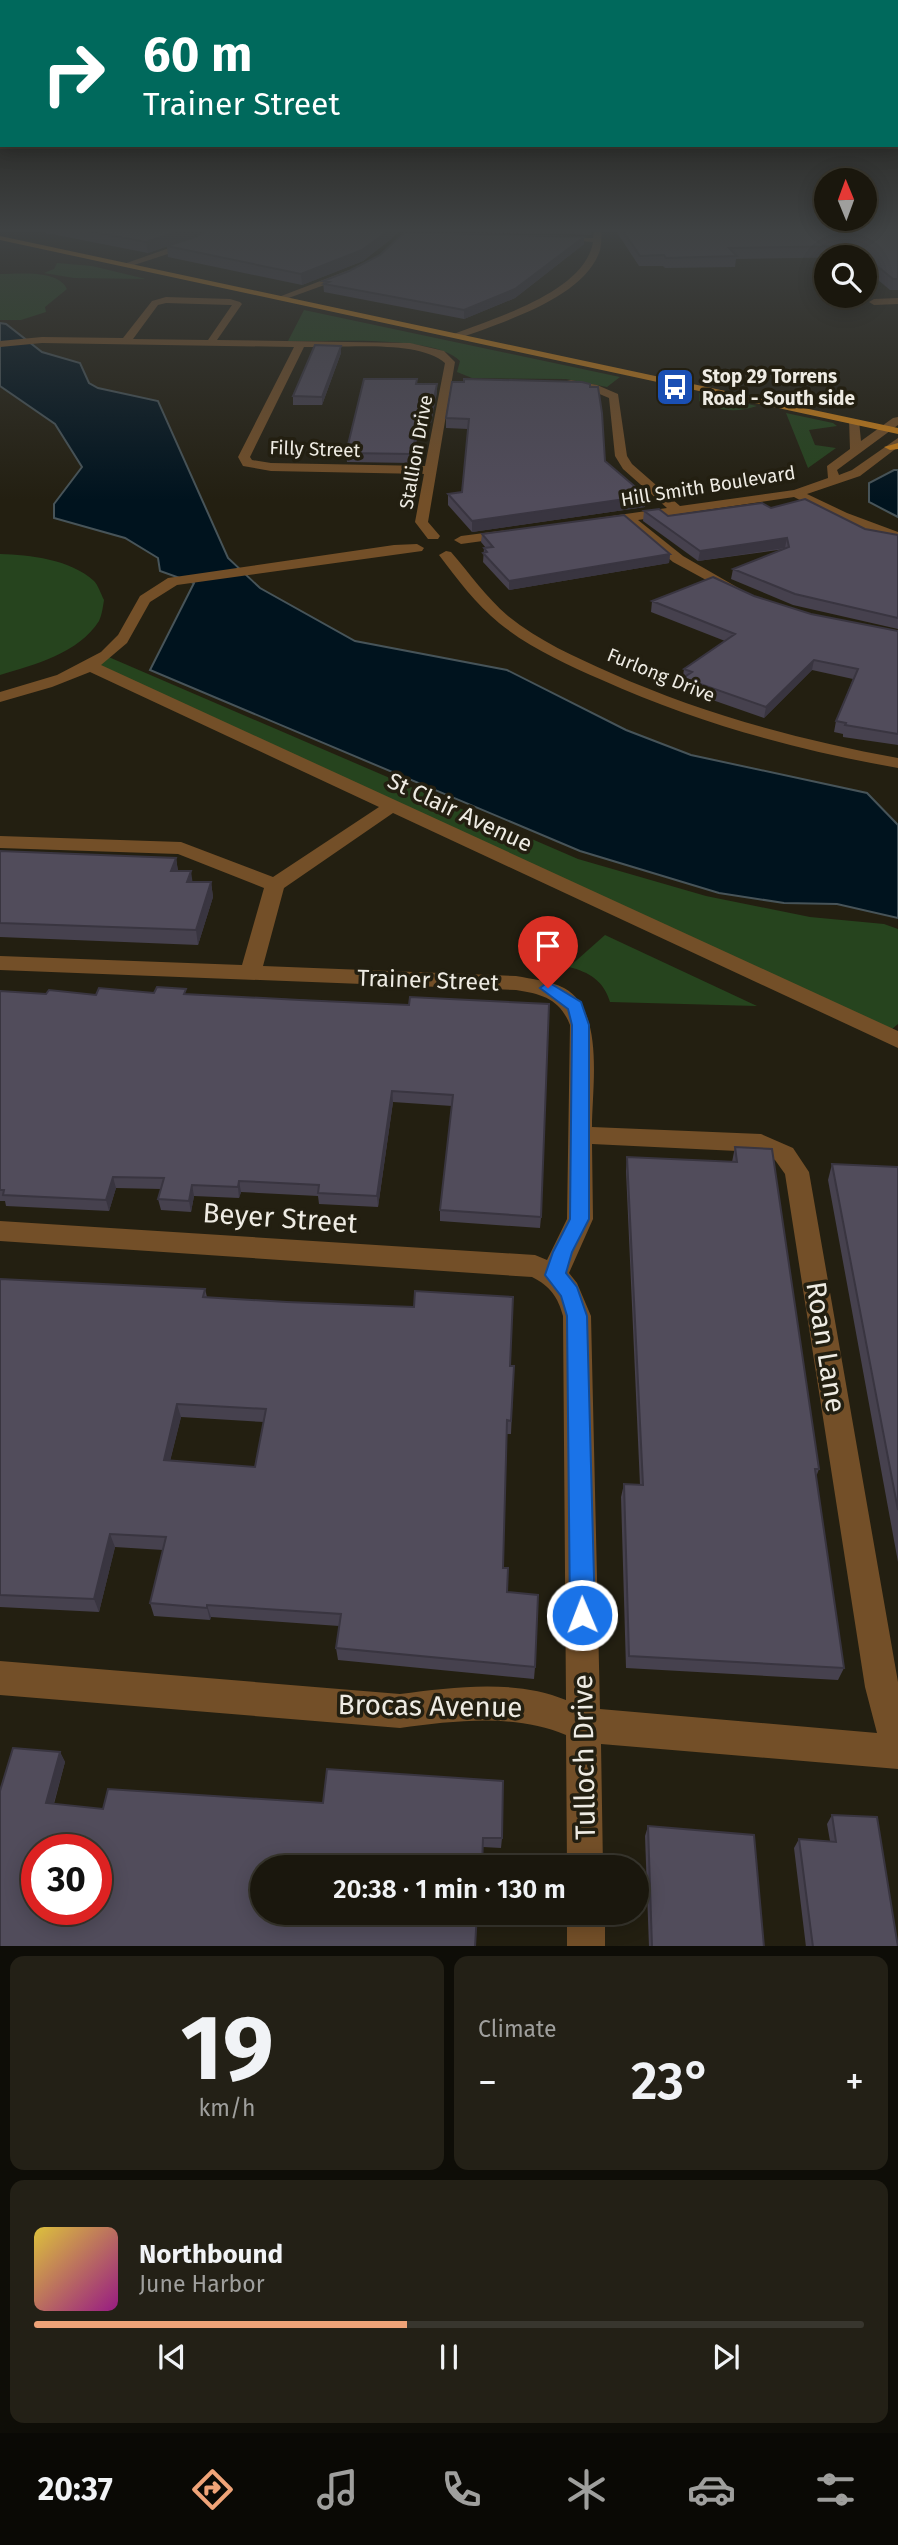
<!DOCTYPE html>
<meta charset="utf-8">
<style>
:root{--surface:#1a170d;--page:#232016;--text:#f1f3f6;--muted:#9f9f9d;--line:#38362e;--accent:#efa378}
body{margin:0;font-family:"Fira Sans",sans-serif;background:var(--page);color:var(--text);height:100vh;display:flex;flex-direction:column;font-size:26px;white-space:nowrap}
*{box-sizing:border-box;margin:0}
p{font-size:23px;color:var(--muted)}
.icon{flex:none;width:38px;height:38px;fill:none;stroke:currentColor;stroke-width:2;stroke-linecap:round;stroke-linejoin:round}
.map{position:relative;height:1946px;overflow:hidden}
.drawer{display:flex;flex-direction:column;gap:10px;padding:10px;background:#0e0d07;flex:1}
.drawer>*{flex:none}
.hud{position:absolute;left:0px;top:0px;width:900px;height:147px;box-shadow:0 4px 18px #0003,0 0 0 2px var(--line);background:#00695c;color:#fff;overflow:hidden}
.needle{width:46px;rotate:359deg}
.tools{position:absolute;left:814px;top:168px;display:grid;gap:14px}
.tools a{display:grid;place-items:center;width:63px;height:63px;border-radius:50%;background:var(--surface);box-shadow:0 4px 18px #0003,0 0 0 2px var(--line);font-size:35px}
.speed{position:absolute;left:21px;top:1834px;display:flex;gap:14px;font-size:35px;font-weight:700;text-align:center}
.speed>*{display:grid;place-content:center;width:91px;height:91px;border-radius:50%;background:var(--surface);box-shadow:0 4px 18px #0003,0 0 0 2px var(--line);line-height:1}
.speed .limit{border:10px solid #d22;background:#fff;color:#111}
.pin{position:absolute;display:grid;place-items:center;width:60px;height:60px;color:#fff;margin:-72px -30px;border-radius:50% 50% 50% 0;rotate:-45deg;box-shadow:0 0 7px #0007}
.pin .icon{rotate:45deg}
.me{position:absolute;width:77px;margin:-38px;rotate:359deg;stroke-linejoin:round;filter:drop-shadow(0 0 5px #0008)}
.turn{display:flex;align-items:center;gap:24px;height:147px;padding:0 28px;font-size:32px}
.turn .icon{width:91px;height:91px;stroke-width:2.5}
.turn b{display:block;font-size:49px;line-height:60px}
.big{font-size:52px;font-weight:600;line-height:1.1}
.drawer .widget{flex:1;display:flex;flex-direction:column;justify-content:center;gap:10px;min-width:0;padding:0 24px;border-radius:14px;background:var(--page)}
.drawer .dial{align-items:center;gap:0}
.dial b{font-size:91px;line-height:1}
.song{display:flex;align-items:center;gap:21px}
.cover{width:84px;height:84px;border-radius:10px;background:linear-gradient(135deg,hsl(50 70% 55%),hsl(310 70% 35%))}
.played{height:7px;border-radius:4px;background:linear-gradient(90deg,var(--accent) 45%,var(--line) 45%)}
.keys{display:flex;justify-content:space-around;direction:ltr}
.heat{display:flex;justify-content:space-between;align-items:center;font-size:38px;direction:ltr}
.drawer .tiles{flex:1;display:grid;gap:10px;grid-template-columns:1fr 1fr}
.widget:last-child{grid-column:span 2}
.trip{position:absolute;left:250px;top:1855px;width:399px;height:70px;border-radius:35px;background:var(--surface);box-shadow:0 4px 18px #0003,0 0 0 2px var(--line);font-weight:600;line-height:70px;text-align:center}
.tabs{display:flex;height:112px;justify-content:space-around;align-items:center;background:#0a0905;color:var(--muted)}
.tabs .icon{width:49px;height:49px}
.tabs .selected{color:var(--accent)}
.tabs b{font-size:32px;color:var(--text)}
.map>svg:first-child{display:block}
.green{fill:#26441e}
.water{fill:#00131e;stroke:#475459;stroke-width:2}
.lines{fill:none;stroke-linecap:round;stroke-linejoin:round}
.minor{fill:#734f28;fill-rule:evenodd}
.major{fill:#c87e19;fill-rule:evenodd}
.wall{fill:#46414e;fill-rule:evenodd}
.shaded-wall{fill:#393540}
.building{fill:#514c5b;stroke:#393540;stroke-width:2;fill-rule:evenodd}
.route{fill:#1a73e8;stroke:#114b97;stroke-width:2}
.labels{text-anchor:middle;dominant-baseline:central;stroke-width:7;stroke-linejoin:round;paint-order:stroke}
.far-poi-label{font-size:19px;font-weight:bold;fill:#eeebe3;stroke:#231f11;text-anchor:start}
.far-street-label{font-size:19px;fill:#eeebe3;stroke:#231f11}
.street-label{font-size:23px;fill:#eeebe3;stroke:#231f11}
.near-street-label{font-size:28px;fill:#eeebe3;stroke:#231f11}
</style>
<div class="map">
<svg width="898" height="1947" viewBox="0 0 898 1947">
<rect width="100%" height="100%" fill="#231f11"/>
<path class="green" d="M57,263L92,266L146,279L74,278L44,273L54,269Z
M0,274C18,274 58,269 67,289L45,307L46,312L21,320H0Z
M304,310L620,377L607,387L566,379L472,378L457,372L460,361C436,334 326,342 288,341Z
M699,393L757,406C737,413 717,411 699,401Z
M786,413L833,423L837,426L809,430L815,445L836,448L808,468Z
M0,554C30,555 70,559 94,581C98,585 101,594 104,600C103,606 102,615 99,621C79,653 34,665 0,675Z
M104,655L578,859L706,896L810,917L884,924L898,929V1024L886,1034L88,665Z
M605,935L757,1006L610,1002C604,981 589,972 569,967Z"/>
<path class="water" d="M0,323L6,324L42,352L80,363L89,383L98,388L158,401L228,558L260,588L355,641L507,670L626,730L691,755L867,793L898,825V918L837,904L784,903L719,893L580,851L150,670L194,583L160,571L158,558L125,538L54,518V504L82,467L55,424L0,386Z
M894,470H898V517L869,502V483Z"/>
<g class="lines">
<path class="minor" d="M212,228H221L195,245L128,267L121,265L189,241Z
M594,228H602C601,235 602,243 600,250C585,298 502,322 460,338H454V334C494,318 585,292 593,242L551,239L555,237L593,238Z
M349,270L352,275L283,300L276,298Z
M166,297L230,299L240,302L242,304L217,340L410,343L444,351L455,362L428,522L440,536L438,539H428L415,522L424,474L271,471L243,466L238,457L294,347L42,343L0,347V341L42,337L123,338L152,301ZM166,303L230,305H232L208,340L133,339L158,305ZM304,347C339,348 419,339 445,363L425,466L271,463L252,460L250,457Z
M898,298V304L874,305L869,302L874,299Z
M571,380L597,385L618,394L627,456L632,464L680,506L794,490L828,478L827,466L850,449L849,419L859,421L861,441L893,418L898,417V425L837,470L839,475L852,470L898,438V447L860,476L807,494L847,513L898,532V541L837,519L794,497L638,520L683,556L742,590L735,594L730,593L673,562L625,522L593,525V519L598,518L667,508L623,469L615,456L609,398L590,390L567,385V381Z
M507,530L514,534L512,537L461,544L454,540L461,536Z
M417,544L424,548L422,551L177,585L150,602L127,643L101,665L898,1031V1048L393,813L284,888L263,966L516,976C532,979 550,981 564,988C605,1010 592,1087 592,1127L761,1134L793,1148L809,1172L898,1682V1769L601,1744L603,1867H567L566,1735C515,1713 454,1721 400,1728L0,1695V1661L400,1694C454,1687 515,1679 566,1700L563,1316C558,1297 550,1286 532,1277L0,1241V1221L535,1255L547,1260L567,1219L570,1025C560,999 542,994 516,990L0,970V956L242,965L264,888L178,854L0,848V836L181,842L273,877L379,807L90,672L52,687L0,702V692L57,675L101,652L118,635L140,596L168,578L394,545ZM592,1144L758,1152L775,1160L785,1174L865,1687L877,1733L600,1709L591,1316L577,1283L569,1273L593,1219Z
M446,551L451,552C470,574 486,597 508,616C539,641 575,657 611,673C703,714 799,740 898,758V768C796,750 697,723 602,680C566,664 530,648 499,623C476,604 457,579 439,555Z
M567,1913H605V1947H567Z"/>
<path class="major" d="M0,236L898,428V434L0,240Z
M898,443V449L890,450L884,447Z"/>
</g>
<path class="wall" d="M21,228H207L188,239L148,253Z
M412,228H592L591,235L412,231Z
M614,228H898V290H890L864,268V257L736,259L735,267L665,268L663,266H639Z
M195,237L391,239L363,261L302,285L168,257L167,246Z
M584,237V244L515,298L464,319L324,292L323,281Z
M341,346V353L322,405H293V396Z
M452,382L605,461L646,496L645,507L472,532L448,505V494L462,492L468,429L446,428V418Z
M417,384H437V392L430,428H419L412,463L347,462L346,453Z
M771,508L865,529L898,535V629L793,605L731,579L733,569L785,549L698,561L643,521L644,511L668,516Z
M482,534L670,554L669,563L509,590L483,562L484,548H486L481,542Z
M754,596L811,614L898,631V745L843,737V734L834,732L836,721L853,679L812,670L764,718L681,689L684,669L725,641L651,612L652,601Z
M0,851L176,858L178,871L192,882H211L213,897L198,945L0,937Z
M0,991L46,994H187L409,1005L541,1217L540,1228L440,1221V1210L452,1106L393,1102L378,1207L319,1204L318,1196L241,1192L239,1198L194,1196L191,1212L161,1210L158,1199L161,1189L116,1188L109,1211L6,1206L5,1201H0Z
M735,1147L819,1469L816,1477L844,1668L838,1680L626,1668L621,1497L624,1484L640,1485L626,1171L627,1157L732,1162Z
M832,1164L898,1167V1562L828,1180Z
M0,1279L205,1289L207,1297L514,1366L511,1434H507L503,1568L507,1592L535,1667L534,1679L338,1660L336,1648L339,1626L211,1617L210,1620L154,1616L150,1603L163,1550L115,1547L99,1612L0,1607ZM181,1417L264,1422L255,1467L170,1461Z
M60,1752L65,1762L54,1804L103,1809L502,1838L501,1848L483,1847L262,1867L0,1947Z
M832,1815L898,1947H806L794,1848L799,1839L830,1841L827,1824Z
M648,1826L764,1947H649L645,1836Z"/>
<path class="shaded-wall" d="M188,228H207L188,239L148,253L146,242Z
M392,228H401L391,239L363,261L302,285L301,274Z
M584,237V244L515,298L464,319V310Z
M341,346V353L322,405V397Z
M437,384V392L430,428V419Z
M419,419V428L412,463V454Z
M646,496L645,507L472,532V521Z
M787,538L785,548L698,561L700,551Z
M670,554L669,563L509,590V581Z
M814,660L812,670L764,718L766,707Z
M176,858L178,872L171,871Z
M191,871L193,885L187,882Z
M211,882L213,897L198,945L196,930Z
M392,1091L393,1102L378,1207L377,1196Z
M113,1177L116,1188L109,1211L106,1200Z
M239,1181L241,1192L239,1198L238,1187Z
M192,1185L194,1196L191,1212L189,1201Z
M177,1404L181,1417L167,1473L164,1460Z
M110,1534L115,1547L99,1612L94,1599Z
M207,1605L211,1617L210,1620L207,1608Z
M60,1752L65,1762L51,1813L46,1803Z"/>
<path class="building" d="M71,228H188L146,242Z
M210,228H392L362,250L301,274L167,246L195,237Z
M621,228H898V279H893L853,246L729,248L737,256L666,258L664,255L640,256Z
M405,232L584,237L515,289L464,310L324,284L329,282L323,281L349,271L380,255Z
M315,345L341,346L322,397L293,396Z
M364,379H417L416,384H437L430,419H419L412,454L346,453Z
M464,379L582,382L590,384V387H598L602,413L605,461L646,496L472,521L448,494L462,492L469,419L446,418L452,382H464Z
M805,499L865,529L898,535V618L795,594L733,569L789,547L787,538L700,551L644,511L659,509L668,516L762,503L771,508Z
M624,515L670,554L509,581L483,553L487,552L484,548L493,547L482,534Z
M713,577L754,596L811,614L898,631V734L845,725L846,723L836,721L858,669L814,660L766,707L683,678L692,672L684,669L735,634L652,601Z
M0,851L176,858L171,871H191L187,882H211L196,930L0,923Z
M157,987L186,989L184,994L300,1000L409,1005L410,997L549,1004L541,1217L440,1210L453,1095L392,1091L377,1196L318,1193L319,1185L239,1181L238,1187L192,1185L189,1201L158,1199L164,1178L113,1177L106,1200L3,1195L4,1190H0V991L46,994L49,990L96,995L99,988L154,993Z
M735,1147L772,1149L819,1469H815L844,1668L629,1656L624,1484L643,1485L627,1157L737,1162Z
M832,1164L898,1167V1510Z
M0,1279L205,1289L203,1297L287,1302L414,1307L415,1291L513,1297L510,1366H514L511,1421L507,1420L503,1568H508L507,1592L538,1595L535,1667L336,1648L341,1614L207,1605V1608L150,1603L166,1537L110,1534L94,1599L0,1595ZM177,1404L266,1409L255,1467L164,1460Z
M13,1748L60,1752L46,1803L103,1809L108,1789L323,1803L327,1769L503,1781L502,1838H483L482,1867H262V1913H477L475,1947H0V1791ZM37,1850H96V1909H37Z
M832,1815L877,1817L898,1947H813L799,1839L836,1842Z
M648,1826L754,1835L764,1947H652Z"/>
<linearGradient id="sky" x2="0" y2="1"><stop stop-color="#131109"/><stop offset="0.46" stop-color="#3f4243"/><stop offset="1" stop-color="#3f4243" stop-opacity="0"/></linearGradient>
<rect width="898" height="500" fill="url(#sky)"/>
<path class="route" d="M548,982L581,1002L589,1025V1219L572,1252L566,1273L577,1287L587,1316L595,1615L591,1624L582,1628L574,1624L570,1615L567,1316L561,1296L545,1275L553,1252L570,1219L572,1025L568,1009L540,988Z"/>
<defs>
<symbol id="bus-square" viewBox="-11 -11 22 22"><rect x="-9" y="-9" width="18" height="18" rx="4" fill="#1a4fb4" stroke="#231f11"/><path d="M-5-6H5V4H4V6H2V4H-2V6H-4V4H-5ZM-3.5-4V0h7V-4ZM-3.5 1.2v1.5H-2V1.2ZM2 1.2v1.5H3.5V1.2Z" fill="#fff"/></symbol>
</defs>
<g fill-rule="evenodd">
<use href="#bus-square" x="653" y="365" width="44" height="44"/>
</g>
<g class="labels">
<g class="far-poi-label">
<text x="702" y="376">Stop 29 Torrens<tspan x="702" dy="22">Road - South side</tspan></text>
</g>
<g class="far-street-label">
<text transform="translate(315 449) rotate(2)">Filly Street</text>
<text transform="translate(416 452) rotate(-80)">Stallion Drive</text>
<text transform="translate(708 486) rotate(-9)">Hill Smith Boulevard</text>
<text transform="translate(661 675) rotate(22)">Furlong Drive</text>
</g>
<g class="street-label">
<text transform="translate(460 812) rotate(25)">St Clair Avenue</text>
<text transform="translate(428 980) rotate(2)">Trainer Street</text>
</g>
<g class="near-street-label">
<text transform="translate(280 1218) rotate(4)">Beyer Street</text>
<text transform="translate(826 1347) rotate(81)">Roan Lane</text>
<text transform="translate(430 1706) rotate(1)">Brocas Avenue</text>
<text transform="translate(584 1757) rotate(-91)">Tulloch Drive</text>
</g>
</g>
</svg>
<div class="tools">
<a><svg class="needle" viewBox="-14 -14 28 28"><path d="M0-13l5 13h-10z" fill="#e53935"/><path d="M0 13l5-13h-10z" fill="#9f9f9d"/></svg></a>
<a><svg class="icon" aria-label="search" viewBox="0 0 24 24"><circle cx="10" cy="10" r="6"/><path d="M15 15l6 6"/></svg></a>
</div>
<div class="speed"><div class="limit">30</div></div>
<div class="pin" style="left:548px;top:988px;background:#d93025"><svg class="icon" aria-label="arrive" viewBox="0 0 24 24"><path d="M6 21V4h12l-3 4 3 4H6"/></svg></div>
<svg class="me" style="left:582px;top:1615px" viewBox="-20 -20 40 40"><circle r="17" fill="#1a73e8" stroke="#fff" stroke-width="3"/><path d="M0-11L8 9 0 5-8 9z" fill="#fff"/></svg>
<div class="trip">20:38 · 1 min · 130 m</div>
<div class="hud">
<div class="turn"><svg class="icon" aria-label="right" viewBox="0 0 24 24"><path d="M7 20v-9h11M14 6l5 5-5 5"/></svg><div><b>60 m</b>Trainer Street</div></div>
</div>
</div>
<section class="drawer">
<div class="tiles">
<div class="widget dial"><b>19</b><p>km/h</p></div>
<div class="widget"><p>Climate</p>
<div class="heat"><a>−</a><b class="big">23°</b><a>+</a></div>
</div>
<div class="widget">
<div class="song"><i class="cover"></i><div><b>Northbound</b><p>June Harbor</p></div></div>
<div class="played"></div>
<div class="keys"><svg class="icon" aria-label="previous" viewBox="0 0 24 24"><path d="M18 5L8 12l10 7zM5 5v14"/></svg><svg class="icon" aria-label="pause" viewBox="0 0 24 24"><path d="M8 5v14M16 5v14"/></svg><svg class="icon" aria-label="next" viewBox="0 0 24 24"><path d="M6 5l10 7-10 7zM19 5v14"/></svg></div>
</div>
</div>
</section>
<nav class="tabs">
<b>20:37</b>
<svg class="icon selected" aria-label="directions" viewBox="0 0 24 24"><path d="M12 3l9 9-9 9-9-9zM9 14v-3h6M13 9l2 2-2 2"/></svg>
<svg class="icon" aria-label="music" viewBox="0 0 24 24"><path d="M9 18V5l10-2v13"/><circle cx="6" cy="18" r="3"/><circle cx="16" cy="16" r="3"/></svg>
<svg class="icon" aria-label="phone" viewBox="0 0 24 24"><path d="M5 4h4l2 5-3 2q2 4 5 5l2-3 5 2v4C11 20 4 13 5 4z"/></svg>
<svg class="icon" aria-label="climate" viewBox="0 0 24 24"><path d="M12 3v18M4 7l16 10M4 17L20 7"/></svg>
<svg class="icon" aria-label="car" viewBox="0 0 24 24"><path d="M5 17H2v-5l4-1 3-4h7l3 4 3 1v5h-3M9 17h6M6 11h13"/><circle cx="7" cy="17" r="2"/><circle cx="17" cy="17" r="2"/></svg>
<svg class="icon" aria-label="filters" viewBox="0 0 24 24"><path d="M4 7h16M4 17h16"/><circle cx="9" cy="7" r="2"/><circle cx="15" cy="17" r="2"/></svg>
</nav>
